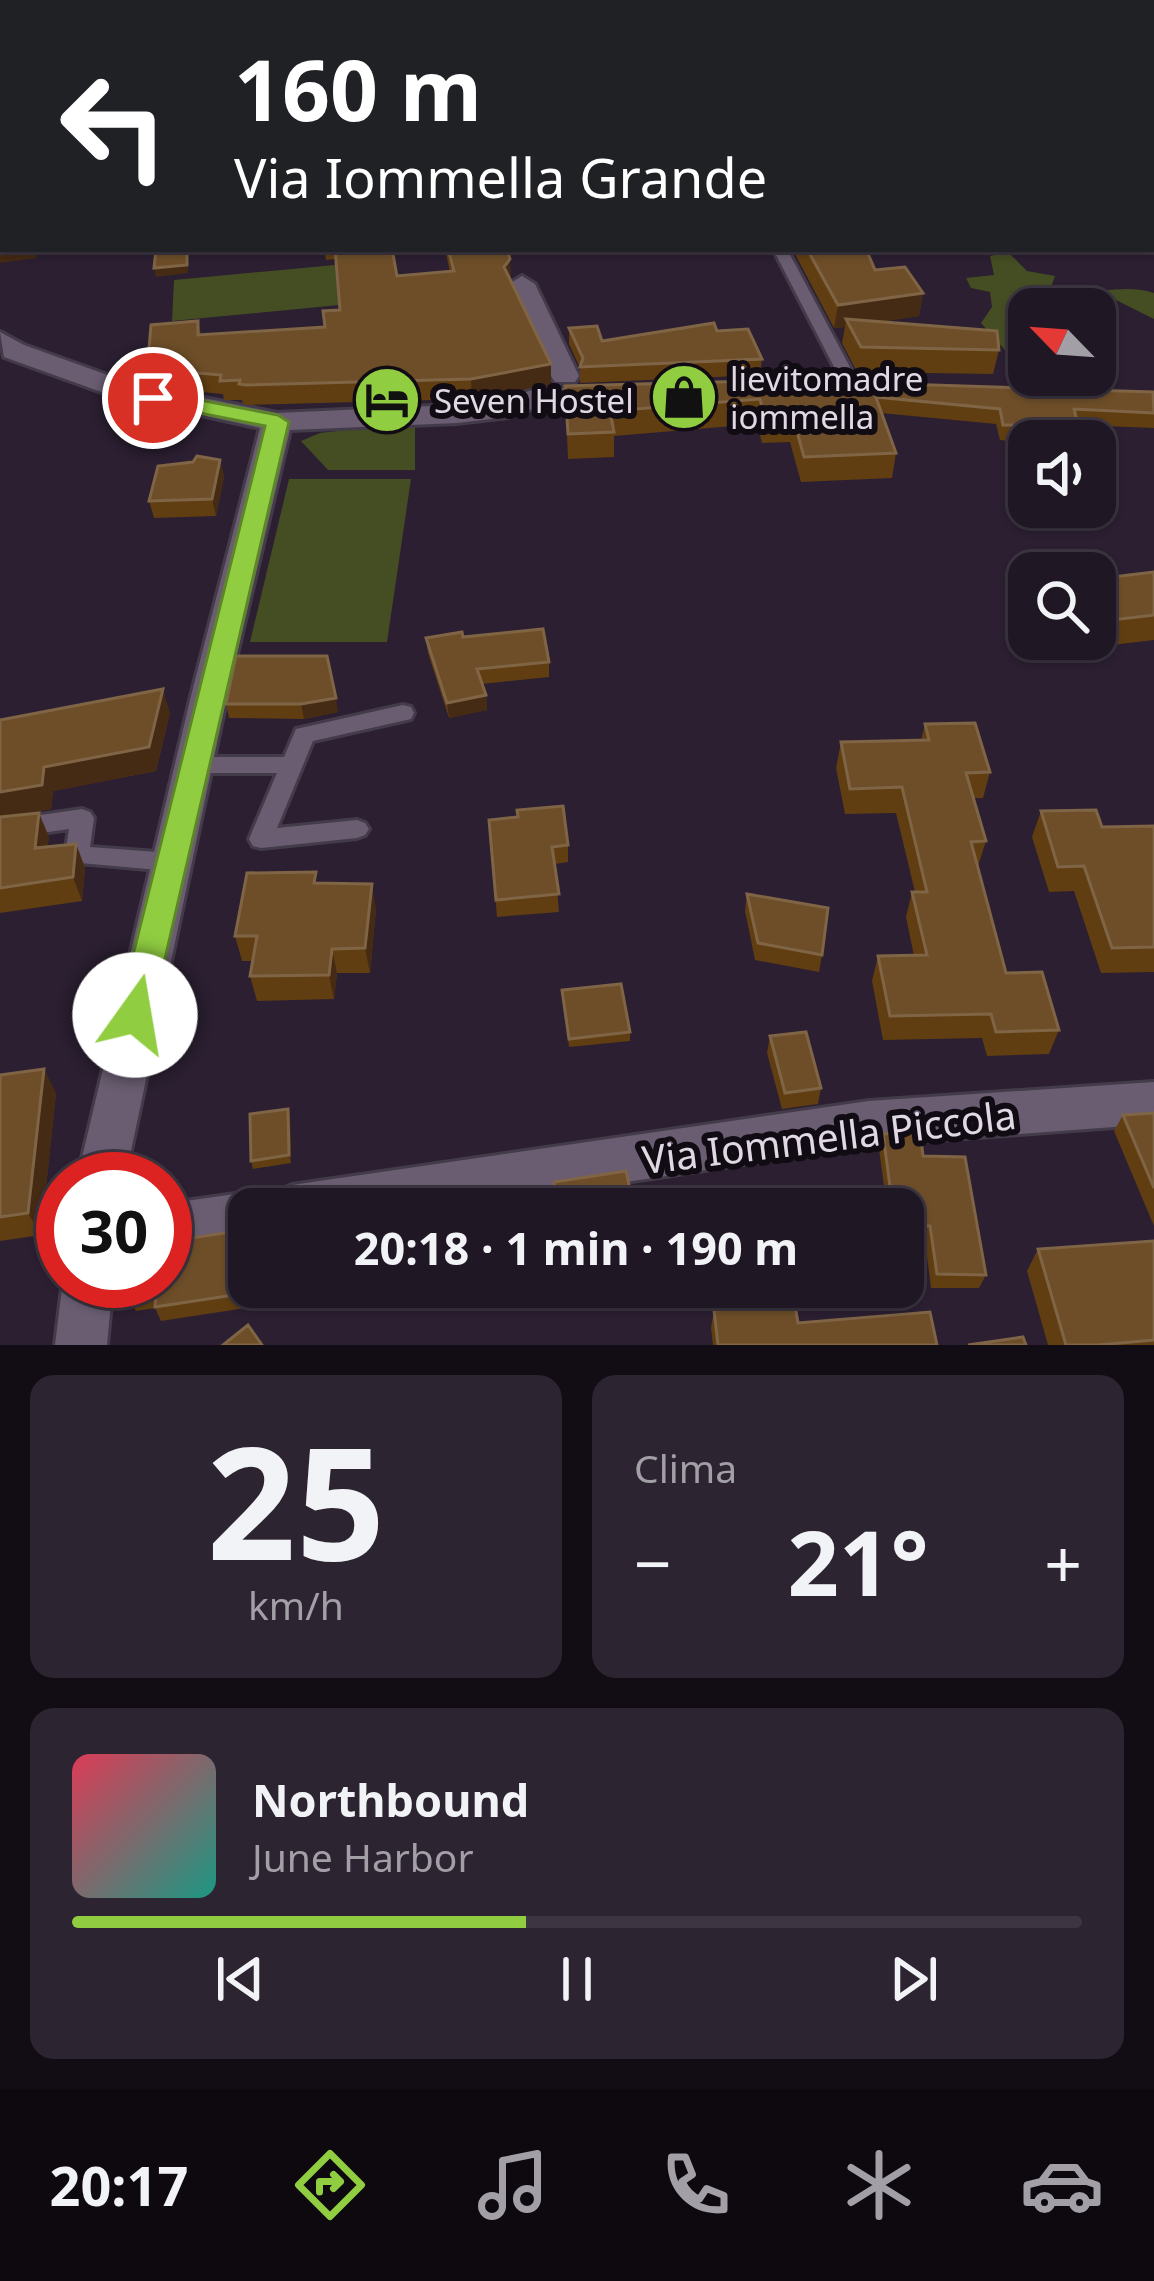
<!DOCTYPE html>
<html lang="it">
<meta charset="utf-8">
<style>
:root{--surface:#201725;--page:#2d2432;--text:#f1f3f6;--muted:#a29fa7;--line:#3d3642;--accent:#90cd41}
body{margin:0;font-family:"Noto Sans",sans-serif;background:var(--page);color:var(--text);height:100vh;display:flex;flex-direction:column;font-size:45px;white-space:nowrap}
*{box-sizing:border-box;margin:0}
p{font-size:39px;color:var(--muted)}
.icon{flex:none;width:66px;height:66px;fill:none;stroke:currentColor;stroke-width:2;stroke-linecap:round;stroke-linejoin:round}
.map{position:relative;height:1345px;overflow:hidden}
.sheet{display:flex;flex-direction:column;gap:30px;padding:30px;background:#120d14;flex:1}
.sheet>*{flex:none}
.banner{position:absolute;left:0px;top:0px;width:1155px;height:252px;box-shadow:0 3px 9px #0004,0 0 0 3px var(--line);background:#202124;color:#fff;overflow:hidden}
.needle{width:78px;rotate:295deg}
.buttons{position:absolute;left:1008px;top:288px;display:grid;gap:24px}
.buttons a{display:grid;place-items:center;width:108px;height:108px;border-radius:24px;background:var(--surface);box-shadow:0 3px 9px #0004,0 0 0 3px var(--line);font-size:60px}
.speed{position:absolute;left:36px;top:1152px;display:flex;gap:24px;font-size:60px;font-weight:700;text-align:center}
.speed>*{display:grid;place-content:center;width:156px;height:156px;border-radius:50%;background:var(--surface);box-shadow:0 3px 9px #0004,0 0 0 3px var(--line);line-height:1}
.speed .limit{border:18px solid #d22;background:#fff;color:#111}
.pin{position:absolute;display:grid;place-items:center;width:102px;height:102px;color:#fff;margin:-51px;border:6px solid #fff;border-radius:50%;box-shadow:0 3px 12px #0007}
.me{position:absolute;width:132px;margin:-66px;rotate:13deg;stroke-linejoin:round;filter:drop-shadow(0 0 9px #0008)}
.turn{display:flex;align-items:center;gap:42px;height:252px;padding:0 36px;font-size:54px}
.turn .icon{width:156px;height:156px;stroke-width:2.5}
.turn b{display:block;font-size:84px;line-height:102px}
.big{font-size:90px;font-weight:700;line-height:1.1}
.sheet .card{flex:1;display:flex;flex-direction:column;justify-content:center;gap:18px;min-width:0;padding:0 42px;border-radius:24px;background:var(--page)}
.sheet .dial{align-items:center;gap:0}
.dial b{font-size:156px;line-height:1}
.song{display:flex;align-items:center;gap:36px}
.cover{width:144px;height:144px;border-radius:18px;background:linear-gradient(135deg,hsl(350 70% 55%),hsl(170 70% 35%))}
.played{height:12px;border-radius:6px;background:linear-gradient(90deg,var(--accent) 45%,var(--line) 45%)}
.keys{display:flex;justify-content:space-around;direction:ltr}
.heat{display:flex;justify-content:space-between;align-items:center;font-size:66px;direction:ltr}
.sheet .tiles{flex:1;display:grid;gap:30px;grid-template-columns:1fr 1fr}
.card:last-child{grid-column:span 2}
.trip{position:absolute;left:228px;top:1188px;width:696px;height:120px;border-radius:24px;background:var(--surface);box-shadow:0 3px 9px #0004,0 0 0 3px var(--line);font-weight:700;line-height:120px;text-align:center}
.dock{display:flex;height:192px;justify-content:space-around;align-items:center;background:#0d090f;color:var(--muted)}
.dock .icon{width:84px;height:84px}
.dock .on{color:var(--accent)}
.dock b{font-size:54px;color:var(--text)}
.map>svg:first-child{display:block}
.green{fill:#454d23}
.lines{fill:none;stroke-linecap:round;stroke-linejoin:round}
.stream{stroke:#001530;stroke-width:6}
.lane-casing{stroke:#443b4a;stroke-width:6}
.street-casing{stroke:#443b4a;stroke-width:6}
.lane{fill:#6a5d72;fill-rule:evenodd}
.street{fill:#6a5d72;fill-rule:evenodd}
.wall{fill:#603e11}
.shaded-wall{fill:#452a14}
.building{fill:#6d4e28;stroke:#7f6445;stroke-width:3}
.route{fill:#90cd41;stroke:#5e852a;stroke-width:3}
.labels{text-anchor:middle;dominant-baseline:central;stroke-width:12;stroke-linejoin:round;paint-order:stroke}
.poi-label{font-size:33px;fill:#e0d8e4;stroke:#110c14;text-anchor:start}
.near-street-label{font-size:39px;fill:#e0d8e4;stroke:#110c14}
</style>
<div class="map">
<svg width="1154" height="1345" viewBox="0 0 1154 1345">
<rect width="100%" height="100%" fill="#2b1f31"/>
<path class="green" d="M1008,252L1027,271L1055,276L1051,287C1084,301 1117,281 1154,293V319L1116,300L1068,309H1029V357L1012,358L981,323L992,307L990,292L971,288L966,278L994,275L990,256Z
M335,265L339,305L172,321L174,280Z
M415,422V470H328L301,441L320,433Z
M289,479H411L387,642H250Z"/>
<g class="lines">
<path class="stream" d="M942,3L952,0"/>
<defs>
<path id="lane" d="M1152,66H1154V74H1152Z
M773,249H787L860,386L858,390L852,391L844,386Z
M403,705L411,707L414,713L411,719L313,741L277,828L357,820L365,823L369,829L365,835L357,838L261,848L253,846L249,839L277,773H193L185,771L182,765L185,759L193,757H284L296,729Z
M82,809L90,812L94,818L90,847L170,853L178,855L182,862L178,869L170,871L69,862L65,855L69,829L0,839V821Z"/>
<path id="street" d="M0,50H3L0,64Z
M522,276L535,284L579,376L575,382H555L551,376L509,284Z
M0,332L24,345L127,382L277,413L457,405L503,400L535,389L610,387L625,396L610,405L539,407L508,417L457,423L290,430L227,696L125,1179H77L191,696L260,428L107,394L4,357Z
M1154,1082V1124L869,1145L448,1209H249V1240L165,1252V1204L249,1192L266,1199L269,1205L275,1192L292,1185L869,1101Z
M63,1280L113,1281L107,1345H55Z"/>
</defs>
<use href="#lane" class="lane-casing"/>
<use href="#street" class="street-casing"/>
<use href="#lane" class="lane"/>
<use href="#street" class="street"/>
</g>
<path class="wall" d="M324,249H392L397,276L450,272L445,249H507L510,259V279L551,364V384L472,399L249,405L243,404L242,400H224L223,394L169,389L165,379L153,380L148,361L198,321L201,335L325,327L340,310L336,259L326,260Z
M796,249H866L875,270L923,293L919,316L879,322L999,350L993,374L857,372L842,343L845,327L834,328L795,254Z
M569,328L602,341L717,331L762,359L760,375L580,383V368L569,344Z
M1095,362L1108,370L1105,379L1067,375H1095Z
M870,383L1154,394V428L1078,425L1080,441H1029V476L1016,475L1008,441L1000,440L996,424L881,413L896,453L892,478L801,482L790,442L762,443L757,424L614,436V457L568,459L565,386Z
M220,460L224,477L216,516L154,518L149,501Z
M1154,572V640L1078,649L1073,639H1095V579Z
M463,637L549,662V677L482,684L486,695L487,710L449,718L428,653L426,638Z
M236,656L338,712L304,719L229,718L226,704Z
M170,713L156,771L53,791L51,809L7,816L49,837L47,847L76,844L85,868L82,901L0,913V720Z
M925,724L990,772L983,798H974L986,841L978,866L1006,973L1059,1030L1049,1054L987,1056L982,1038L883,1040L872,981L878,956H914L906,917L912,892H915L896,813L845,814L836,768L841,742L921,740Z
M1041,811L1102,827L1154,826V972L1101,973L1074,891L1049,892L1032,837Z
M489,820L568,845V862L555,864L559,912L497,917Z
M318,883L376,909L370,973H337L334,999L257,1001L250,976L253,961H242L235,936Z
M747,894L822,955L819,972L755,960L745,911Z
M562,990L630,1032V1041L569,1047Z
M770,1036L821,1088L818,1104L782,1109L767,1053Z
M0,1075L56,1093L41,1235L0,1241Z
M288,1109L290,1117L291,1163L253,1169L251,1161Z
M1154,1113V1226L1114,1131L1123,1115Z
M883,1134L923,1156L986,1275L979,1288H931L925,1240L903,1239V1209H887L879,1149Z
M249,1210V1287H252V1307L161,1321L155,1308L136,1311L128,1298L244,1230Z
M1154,1241V1345H1048L1027,1271L1038,1249Z
M714,1310L798,1323L937,1345H713L711,1328Z"/>
<path class="shaded-wall" d="M26,0H60L55,1V3H12Z
M219,0H305V1L220,3Z
M3,242V249H37L36,258L0,263V243Z
M187,249H188V273L156,277L154,268Z
M510,259L511,277L505,286L504,267Z
M923,293L919,316L850,326L846,319L845,327L834,328L838,305Z
M551,364V384L472,399L471,379Z
M220,460L224,477L216,516L212,499Z
M163,689L170,713L156,771L53,791L51,809L0,818V792L44,767Z
M486,695L487,710L449,718L447,703Z
M336,698L338,712L304,719L301,704Z
M39,813L49,837L45,872L35,848Z
M76,844L85,868L82,901L73,877Z
M372,884L376,909L370,973L365,948Z
M332,949L337,973L334,999L329,975Z
M44,1069L56,1093L41,1235L28,1213Z
M288,1109L290,1117L291,1163L289,1155Z
M247,1246L249,1287H252V1307L247,1293Z"/>
<path class="building" d="M0,0H26L3,3L0,6Z
M1152,84L1154,86V136L1152,133Z
M0,136H3V242L0,243Z
M156,249H187V265L154,268Z
M335,249H392L397,276L454,271L448,249H507L510,259L504,267L551,364L471,379L246,385L239,384L240,380L220,381L221,375L164,370L160,360L148,361L151,325L198,321V335L325,327L323,311L340,310Z
M807,249H866L875,270L905,267L923,293L838,305Z
M846,319L997,331L999,350L861,347Z
M714,323L717,331L748,329L762,359L580,367L583,358L569,328L597,326L602,341Z
M1095,362H1105L1108,370L1095,369Z
M869,378L896,453L804,457L793,417L765,418L760,399L610,411L614,432L568,434L565,386Z
M870,383L1153,392L1154,413L1074,409L1081,437L1054,436L1056,441H1029V460L1020,459L1012,425H1003L1000,409L876,397Z
M197,456L220,460L212,499L149,501L158,466L193,462Z
M1154,572V615L1095,622V579Z
M543,629L549,662L477,669L486,695L447,703L426,638L462,632L463,637Z
M236,656H327L336,698L301,704H226Z
M163,689L149,747L44,767L42,785L0,792V720Z
M975,723L990,772L966,773L986,841L971,842L1006,973L1042,972L1059,1030L996,1032L991,1014L890,1016L878,956L927,955L912,892H927L902,787L850,789L841,742L929,740L925,724Z
M563,806L568,845L552,847L559,894L496,900L489,820L518,817L517,810Z
M1096,810L1102,827L1154,826V947L1112,948L1084,866L1058,867L1041,811Z
M39,813L35,848L76,844L73,877L0,888V817Z
M316,872L314,883L372,884L365,948L332,949L329,975L250,976L257,936H235L247,873Z
M747,894L828,908L822,955L758,943Z
M621,984L630,1032L569,1039L562,990Z
M806,1032L821,1088L785,1093L770,1036Z
M44,1069L28,1213L0,1217V1075Z
M288,1109L289,1155L251,1161L250,1114Z
M1154,1113V1188L1123,1115Z
M920,1132L923,1156L965,1157L986,1275L937,1274L930,1226L903,1225V1209H893L883,1134Z
M626,1171L634,1209H558L554,1182Z
M249,1210L247,1293L155,1307L156,1293L128,1298L130,1281H165V1242L244,1230Z
M1154,1241V1340L1098,1345H1066L1038,1249Z
M795,1305L798,1323L930,1312L937,1345H718L714,1310Z
M248,1325L262,1345H223Z
M1023,1337L1026,1345H968Z"/>
<path class="route" d="M153,391L278,415L289,422L152,1015L147,1025L135,1029L123,1025L118,1015L265,426L145,402V393Z"/>
<defs>
<symbol id="shop-disc" viewBox="-11 -11 22 22"><circle r="9.5" fill="#90cd41" stroke="#110c14"/><path d="M-5-2.5h2.3a2.7 3.5 0 0 1 5.4 0H5L5.5 6h-11ZM-1.5-2.5h3a1.5 2.3 0 0 0-3 0Z" fill="#111"/></symbol>
<symbol id="hotel-disc" viewBox="-11 -11 22 22"><circle r="9.5" fill="#90cd41" stroke="#110c14"/><path d="M-6-4.5h1.5V1H6V5H4.5V3h-9V5H-6ZM-4 0a1.8 1.8 0 1 1 3.6 0ZM.5 0V-2.5h3Q6-2.5 6 0Z" fill="#111"/></symbol>
</defs>
<g fill-rule="evenodd">
<use href="#shop-disc" x="646" y="359" width="76" height="76"/>
<use href="#hotel-disc" x="349" y="362" width="76" height="76"/>
</g>
<g class="labels">
<g class="poi-label">
<text x="730" y="378">lievitomadre<tspan x="730" dy="38">iommella</tspan></text>
<text x="434" y="400">Seven Hostel</text>
</g>
<g class="near-street-label">
<text transform="translate(829 1136) rotate(-7)">Via Iommella Piccola</text>
</g>
</g>
</svg>
<div class="buttons">
<a><svg class="needle" viewBox="-14 -14 28 28"><path d="M0-13l5 13h-10z" fill="#e53935"/><path d="M0 13l5-13h-10z" fill="#a29fa7"/></svg></a>
<a><svg class="icon" aria-label="sound" viewBox="0 0 24 24"><path d="M4 9h4l5-4v14l-5-4H4zM17 9q2 3 0 6"/></svg></a>
<a><svg class="icon" aria-label="search" viewBox="0 0 24 24"><circle cx="10" cy="10" r="6"/><path d="M15 15l6 6"/></svg></a>
</div>
<div class="speed"><div class="limit">30</div></div>
<div class="pin" style="left:153px;top:398px;background:#d93025"><svg class="icon" aria-label="arrive" viewBox="0 0 24 24"><path d="M6 21V4h12l-3 4 3 4H6"/></svg></div>
<svg class="me" style="left:135px;top:1015px" viewBox="-20 -20 40 40"><circle r="19" fill="#fff"/><path d="M0-13L10 11 0 6-10 11z" fill="#90cd41"/></svg>
<div class="trip">20:18 · 1 min · 190 m</div>
<div class="banner">
<div class="turn"><svg class="icon" aria-label="left" viewBox="0 0 24 24"><path d="M17 20v-9H6M10 6l-5 5 5 5"/></svg><div><b>160 m</b>Via Iommella Grande</div></div>
</div>
</div>
<section class="sheet">
<div class="tiles">
<div class="card dial"><b>25</b><p>km/h</p></div>
<div class="card"><p>Clima</p>
<div class="heat"><a>−</a><b class="big">21°</b><a>+</a></div>
</div>
<div class="card">
<div class="song"><i class="cover"></i><div><b>Northbound</b><p>June Harbor</p></div></div>
<div class="played"></div>
<div class="keys"><svg class="icon" aria-label="previous" viewBox="0 0 24 24"><path d="M18 5L8 12l10 7zM5 5v14"/></svg><svg class="icon" aria-label="pause" viewBox="0 0 24 24"><path d="M8 5v14M16 5v14"/></svg><svg class="icon" aria-label="next" viewBox="0 0 24 24"><path d="M6 5l10 7-10 7zM19 5v14"/></svg></div>
</div>
</div>
</section>
<nav class="dock">
<b>20:17</b>
<svg class="icon on" aria-label="directions" viewBox="0 0 24 24"><path d="M12 3l9 9-9 9-9-9zM9 14v-3h6M13 9l2 2-2 2"/></svg>
<svg class="icon" aria-label="music" viewBox="0 0 24 24"><path d="M9 18V5l10-2v13"/><circle cx="6" cy="18" r="3"/><circle cx="16" cy="16" r="3"/></svg>
<svg class="icon" aria-label="phone" viewBox="0 0 24 24"><path d="M5 4h4l2 5-3 2q2 4 5 5l2-3 5 2v4C11 20 4 13 5 4z"/></svg>
<svg class="icon" aria-label="climate" viewBox="0 0 24 24"><path d="M12 3v18M4 7l16 10M4 17L20 7"/></svg>
<svg class="icon" aria-label="car" viewBox="0 0 24 24"><path d="M5 17H2v-5l4-1 3-4h7l3 4 3 1v5h-3M9 17h6M6 11h13"/><circle cx="7" cy="17" r="2"/><circle cx="17" cy="17" r="2"/></svg>
</nav>
